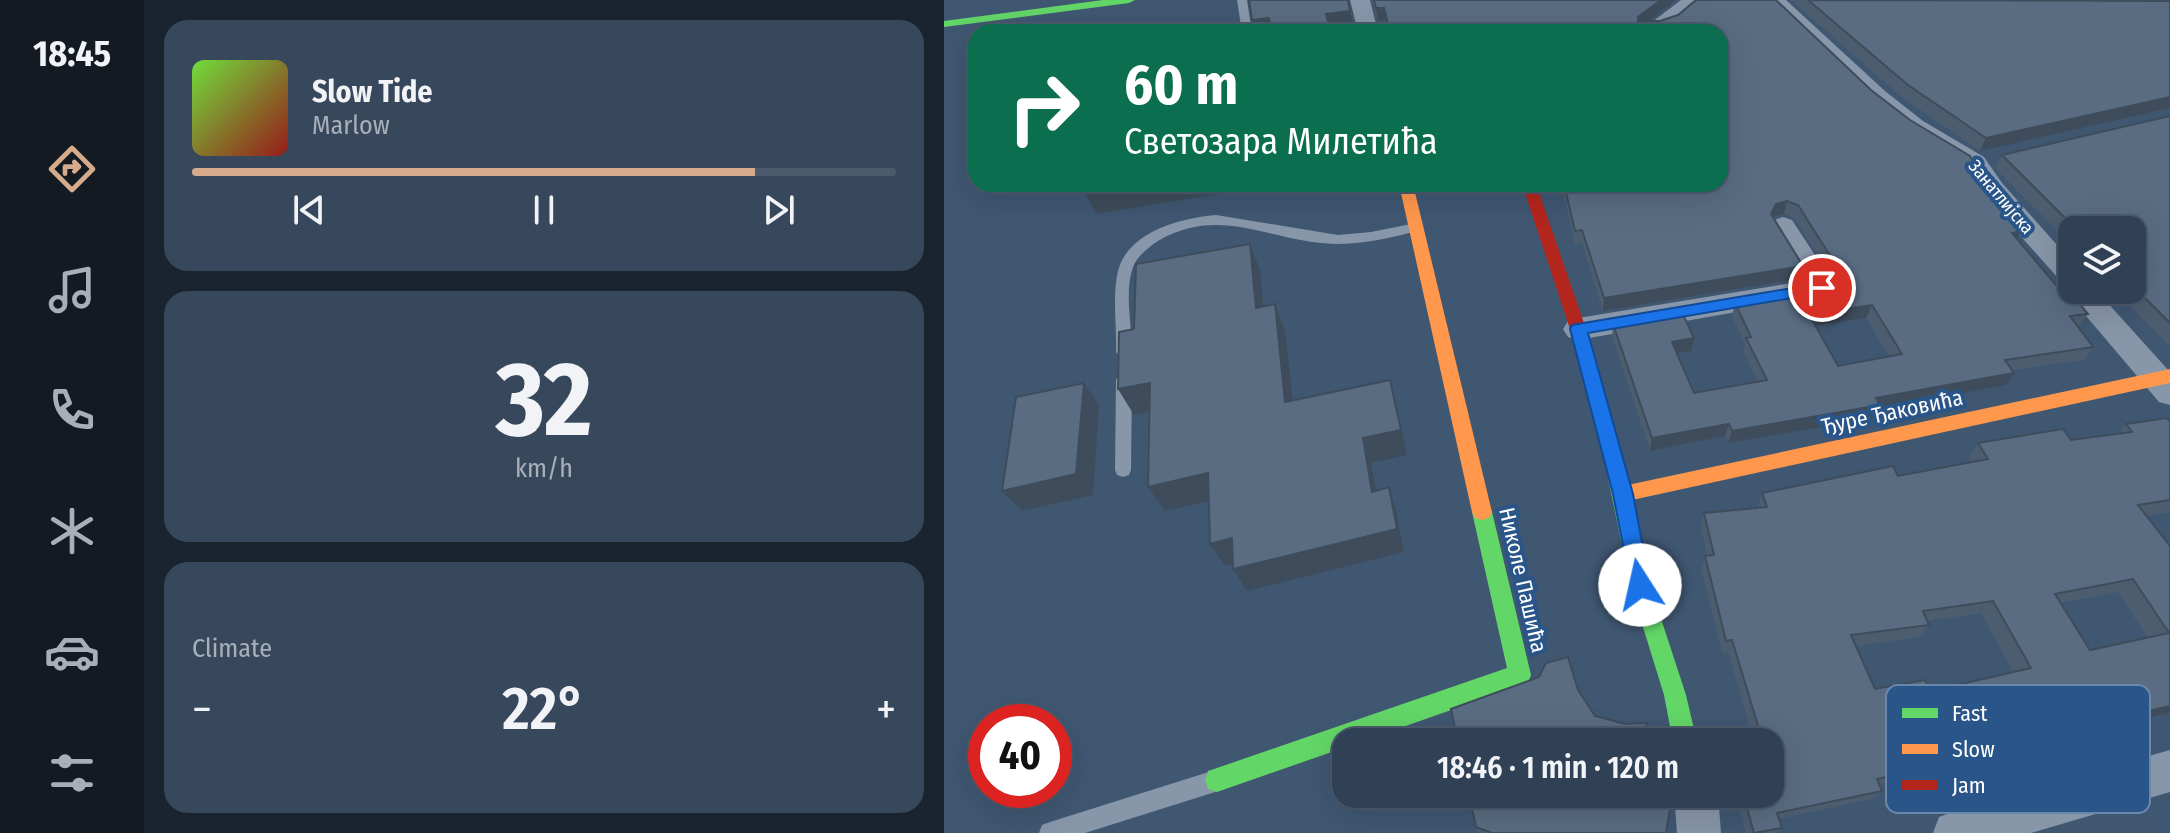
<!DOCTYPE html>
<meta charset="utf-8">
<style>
:root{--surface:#304156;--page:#38485c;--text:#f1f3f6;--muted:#a8afb9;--line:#4b5a6c;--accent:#d6ab8b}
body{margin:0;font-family:"Fira Sans Condensed",sans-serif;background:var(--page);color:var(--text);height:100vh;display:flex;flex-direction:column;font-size:30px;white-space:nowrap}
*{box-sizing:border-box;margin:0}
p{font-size:26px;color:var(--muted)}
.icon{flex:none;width:44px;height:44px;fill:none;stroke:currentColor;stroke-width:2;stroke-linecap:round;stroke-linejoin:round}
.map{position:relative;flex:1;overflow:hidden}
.drawer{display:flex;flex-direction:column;gap:20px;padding:20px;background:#1a242f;width:800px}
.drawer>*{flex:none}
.banner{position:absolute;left:24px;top:24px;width:760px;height:168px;border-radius:24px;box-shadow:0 8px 32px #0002,0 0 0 2px var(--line);background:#0b6e4f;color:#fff;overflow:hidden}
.controls{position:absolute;left:1114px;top:216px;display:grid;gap:16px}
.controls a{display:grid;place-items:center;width:88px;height:88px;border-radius:16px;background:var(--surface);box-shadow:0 8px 32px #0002,0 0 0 2px var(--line);font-size:40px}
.speed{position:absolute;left:24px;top:704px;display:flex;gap:16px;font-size:40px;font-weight:700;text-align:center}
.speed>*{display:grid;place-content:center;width:104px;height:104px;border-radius:50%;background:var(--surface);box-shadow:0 8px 32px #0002,0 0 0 2px var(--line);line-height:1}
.speed .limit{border:12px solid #d22;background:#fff;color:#111}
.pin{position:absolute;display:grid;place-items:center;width:68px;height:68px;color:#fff;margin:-34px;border:4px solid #fff;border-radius:50%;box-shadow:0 2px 8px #0007}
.me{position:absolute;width:88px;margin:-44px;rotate:350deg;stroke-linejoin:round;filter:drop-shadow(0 0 6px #0008)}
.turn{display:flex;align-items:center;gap:28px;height:168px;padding:0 24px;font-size:36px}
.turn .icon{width:104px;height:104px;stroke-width:2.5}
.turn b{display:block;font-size:56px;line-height:68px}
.big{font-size:60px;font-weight:600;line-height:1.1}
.drawer .card{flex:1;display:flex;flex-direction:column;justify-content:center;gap:12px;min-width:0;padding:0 28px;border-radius:24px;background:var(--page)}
.drawer .dial{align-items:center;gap:0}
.dial b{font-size:104px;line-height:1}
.song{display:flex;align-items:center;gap:24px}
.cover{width:96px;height:96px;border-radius:12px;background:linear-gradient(135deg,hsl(100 70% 55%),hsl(0 70% 35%))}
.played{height:8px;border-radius:4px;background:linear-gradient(90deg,var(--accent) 80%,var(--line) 80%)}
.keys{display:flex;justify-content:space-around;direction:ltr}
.heat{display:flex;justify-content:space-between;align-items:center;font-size:44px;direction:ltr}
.trip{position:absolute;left:388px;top:728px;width:452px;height:80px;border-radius:24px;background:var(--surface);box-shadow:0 8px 32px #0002,0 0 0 2px var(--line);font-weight:600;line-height:80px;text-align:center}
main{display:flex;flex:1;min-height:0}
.tab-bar{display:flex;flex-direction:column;width:144px;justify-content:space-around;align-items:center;background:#131a22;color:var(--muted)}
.tab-bar .icon{width:56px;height:56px}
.tab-bar .on{color:var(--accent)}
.tab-bar b{font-size:36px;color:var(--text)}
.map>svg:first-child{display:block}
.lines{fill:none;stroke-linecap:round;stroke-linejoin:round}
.lane{fill:#8796a8;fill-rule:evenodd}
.street{fill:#8796a8;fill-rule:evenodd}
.fast{fill:#63d668;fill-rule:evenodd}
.slow{fill:#ff974d;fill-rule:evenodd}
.jam{fill:#b3261e;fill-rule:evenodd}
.wall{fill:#4d5d70;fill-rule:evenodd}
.shaded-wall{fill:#3e4c5b}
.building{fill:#596c82;stroke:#3e4c5b;stroke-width:2;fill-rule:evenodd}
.route{fill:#1a73e8;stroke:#114b97;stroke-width:2}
.labels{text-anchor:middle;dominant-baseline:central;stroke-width:8;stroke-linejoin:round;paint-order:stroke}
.far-street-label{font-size:18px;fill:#fff;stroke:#2a5588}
.street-label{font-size:22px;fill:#fff;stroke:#2a5588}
.key{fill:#2a5588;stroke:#6a88ac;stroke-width:2}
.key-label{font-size:22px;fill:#fff}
</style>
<main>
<nav class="tab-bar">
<b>18:45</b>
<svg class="icon on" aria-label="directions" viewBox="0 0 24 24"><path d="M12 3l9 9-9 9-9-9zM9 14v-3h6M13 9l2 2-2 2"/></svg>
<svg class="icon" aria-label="music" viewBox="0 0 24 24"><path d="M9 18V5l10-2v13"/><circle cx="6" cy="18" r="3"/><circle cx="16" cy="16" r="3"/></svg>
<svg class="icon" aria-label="phone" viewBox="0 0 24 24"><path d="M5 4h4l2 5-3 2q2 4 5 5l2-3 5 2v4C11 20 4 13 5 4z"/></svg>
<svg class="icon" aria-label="climate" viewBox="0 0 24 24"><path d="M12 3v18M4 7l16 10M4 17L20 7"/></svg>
<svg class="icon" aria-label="car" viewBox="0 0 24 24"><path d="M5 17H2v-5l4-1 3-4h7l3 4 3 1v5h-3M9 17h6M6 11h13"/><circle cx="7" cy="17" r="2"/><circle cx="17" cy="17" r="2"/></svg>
<svg class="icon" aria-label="filters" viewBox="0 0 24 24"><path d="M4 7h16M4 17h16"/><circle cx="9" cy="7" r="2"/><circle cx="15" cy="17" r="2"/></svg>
</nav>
<section class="drawer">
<div class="card">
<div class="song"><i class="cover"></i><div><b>Slow Tide</b><p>Marlow</p></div></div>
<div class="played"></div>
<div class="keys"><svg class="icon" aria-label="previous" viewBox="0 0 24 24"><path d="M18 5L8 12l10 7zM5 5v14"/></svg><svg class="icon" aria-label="pause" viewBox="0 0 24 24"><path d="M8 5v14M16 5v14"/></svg><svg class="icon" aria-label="next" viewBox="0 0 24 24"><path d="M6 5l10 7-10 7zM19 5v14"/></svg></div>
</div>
<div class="card dial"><b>32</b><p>km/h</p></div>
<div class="card"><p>Climate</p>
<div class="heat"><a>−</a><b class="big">22°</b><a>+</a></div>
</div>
</section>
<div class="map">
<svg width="1226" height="833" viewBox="0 0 1226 833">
<rect width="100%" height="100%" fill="#405772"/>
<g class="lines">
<path class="lane" d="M293,0H303L308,32H298Z
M272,215L394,235L427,232L472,223L479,227L477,230C450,237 421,244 392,244C328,243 277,204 214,241C205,247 193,256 189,267C180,292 188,325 188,352L180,358L175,356L172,352C173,326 168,296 174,271C184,231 238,218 272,215Z
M180,373L188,379L187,470L185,475L179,477L173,475L171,470L172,379Z
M268,771L276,774L279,782L276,790L268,793L141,833H95L98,825L106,822Z"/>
<path class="street" d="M406,0H426L434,32H414Z
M737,0H758C740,24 724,32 695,32Z
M821,0H842L941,91L979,121L1040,157L1058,183L1128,262V290H1152L1226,372V405L1215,402L1126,297L1123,288L1040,195L1022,167L963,131L925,101Z
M839,217L848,220L888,281L892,288L888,295L634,340L624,337L619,329L624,321L634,318L860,281L826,226L830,220Z
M1226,750V792L1087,833H989L995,817L1011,811Z
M730,794H774L777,833H733Z"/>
<path class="fast" d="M159,0H191L185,3L0,27V21Z
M669,450L676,453L678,458L706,585L742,695L753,742H729L720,695L686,585L660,458L662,453Z
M538,504L545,506L548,512L587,675L584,683L416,742H402V747L273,792L264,789L261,780L264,771L273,768L563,668L528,512L531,506Z"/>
<path class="slow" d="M455,184H469L548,512L545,518L538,520L531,518L528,512Z
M1226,369V383L679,502L672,500L669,494L672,488L679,486Z"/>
<path class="jam" d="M578,184H592L642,329L678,458L676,463H662L660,458L626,329Z"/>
</g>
<path class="wall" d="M428,0H732L704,21H716L734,15L752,0H832L927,90L966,120L1026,156L1031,164L1029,170L1077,231L1073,239L1117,291L1124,290L1144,314L1134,327L1149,347L1140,360L1069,370L1070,373L1062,385L935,409L930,418L784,443L781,436L706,451L668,337L669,324L738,312L750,338L747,351L733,353L750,393L814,382L799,351L801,344L788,316L791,303L892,285L850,218L840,214L829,218L859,266L855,279L659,311L638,243L631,244L617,184H776V32H445L442,20L434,21ZM922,318L946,357L894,366L871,326Z
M847,0L1226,1V108L1036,151L959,98Z
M1226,116V345H1224L1170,290H1188V230H1128V246L1051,168L1058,155Z
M1226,422V512L1203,516L1226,546V713L1105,741L1106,742L1091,752L936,785L938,791L928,799L835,819L838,828L834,833H802L791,794H826V742H810L784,652L778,653L757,569L761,556L763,555L757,527L760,513L813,508L818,493L954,476L1027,462L1025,458L1034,443L1127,440L1174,434L1182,424ZM1174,592L1203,637L1146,650L1117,603ZM1037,613L1069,672L986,691L931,689L912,646L975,637L985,625L984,621Z
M532,827L722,833H533Z"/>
<path class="shaded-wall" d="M717,0H732L693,30L694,17Z
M432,8H440L442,20L434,21Z
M406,11L409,24L385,27L382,14Z
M325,18L328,31L311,32L308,20Z
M1226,97V108L1036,151L1042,138Z
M144,184H338L152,214L137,185Z
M843,201L840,214L829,217L827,214L832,204Z
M1077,231L1070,244L1068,233Z
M306,244L316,270L322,335L312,308Z
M859,266L855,279L659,311L660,298Z
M331,304L341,331L352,428L341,402Z
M928,305L922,318L861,327L865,314Z
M750,338L747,351L726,354L728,342Z
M1070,373L1062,385L935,409L930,418L784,443L788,431L932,398Z
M446,380L463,455L427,463L436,516L428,492L419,438Z
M140,383L155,405L149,495L78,511L58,491Z
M206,383L221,409L190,415L174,389Z
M785,424L781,436L706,451L708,438Z
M264,473L278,498L221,511L204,487Z
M445,487L452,511L460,552L303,591L289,569Z
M288,538L302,561L281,566L266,544Z
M1226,706V713L1087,745L1102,735Z"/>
<path class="building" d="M305,0H404L406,11L382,14L387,32H328L325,18L308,20Z
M430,0H717L694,17V21H716L734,15L752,0H832L927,90L966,120L1026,156L1031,164L1027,168L1077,231L1068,233L1117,291L1124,290L1144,314L1126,316L1149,347L1061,360L1070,373L932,398L936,405L788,431L785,424L708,438L669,324L738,312L750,338L728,342L750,393L823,380L802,338L807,337L791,303L893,285L899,276L854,205L843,201L832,204L827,214L859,266L660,298L638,230L631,231L620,184H776V32H446L440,8H432ZM928,305L958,354L894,366L865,314Z
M864,0L1226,1V97L1042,138L964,85Z
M1226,116V323L1188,285V230H1133L1058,155Z
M306,244L312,308L331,304L341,402L446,380L457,430L419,438L428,492L445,487L453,529L289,569L288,538L266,544L264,473L204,487L206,383L174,389L175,332L190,329L192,264Z
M140,383L132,474L58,491L72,397Z
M1223,418L1226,422V500L1194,505L1226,546V706L1102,735L1106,742L933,779L938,791L833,813L838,828L810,833L799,794H826V771H828L826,766V742H819L788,640L782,641L761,556L770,555L760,513L823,507L818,493L949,466L954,476L1044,459L1034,443L1119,429L1127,440L1188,432L1182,424ZM1189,579L1225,633L1146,650L1111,594ZM1049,601L1087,668L986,691L981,680L931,689L907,635L985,625L979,611Z
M624,657L634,690L651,716L681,724L703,723L697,742H514L507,709L595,677L602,663Z
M525,794H710L727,803L722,833H548L532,827Z"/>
<path class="route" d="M878,283L886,288L883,292L644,333L689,494L706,585L703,592L696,594L688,592L669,494L626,329L628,325Z"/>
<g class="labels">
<g class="far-street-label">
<text transform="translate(1057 197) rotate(50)">Занатлијска</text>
</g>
<g class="street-label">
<text transform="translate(948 412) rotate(-12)">Ђуре Ђаковића</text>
<text transform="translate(579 580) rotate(77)">Николе Пашића</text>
</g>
</g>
<rect x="942" y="685" width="264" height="128" rx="12" class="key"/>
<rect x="958" y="708" width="36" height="10" fill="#63d668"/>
<rect x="958" y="744" width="36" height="10" fill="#ff974d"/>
<rect x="958" y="780" width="36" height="10" fill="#b3261e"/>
<g class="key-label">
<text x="1008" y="721">Fast</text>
<text x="1008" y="757">Slow</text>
<text x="1008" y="793">Jam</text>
</g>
</svg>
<div class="controls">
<a><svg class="icon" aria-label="layers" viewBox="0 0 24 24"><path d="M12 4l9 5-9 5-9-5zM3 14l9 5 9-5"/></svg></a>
</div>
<div class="speed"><div class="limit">40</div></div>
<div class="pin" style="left:878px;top:288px;background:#d93025"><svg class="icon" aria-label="arrive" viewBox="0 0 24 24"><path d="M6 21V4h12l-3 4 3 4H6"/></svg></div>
<svg class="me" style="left:696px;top:585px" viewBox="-20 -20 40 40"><circle r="19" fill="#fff"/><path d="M0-13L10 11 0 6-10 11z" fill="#1a73e8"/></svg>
<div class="trip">18:46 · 1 min · 120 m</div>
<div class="banner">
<div class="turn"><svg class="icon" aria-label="right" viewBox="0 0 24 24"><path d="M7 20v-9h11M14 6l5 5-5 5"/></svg><div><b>60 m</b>Светозара Милетића</div></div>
</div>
</div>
</main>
